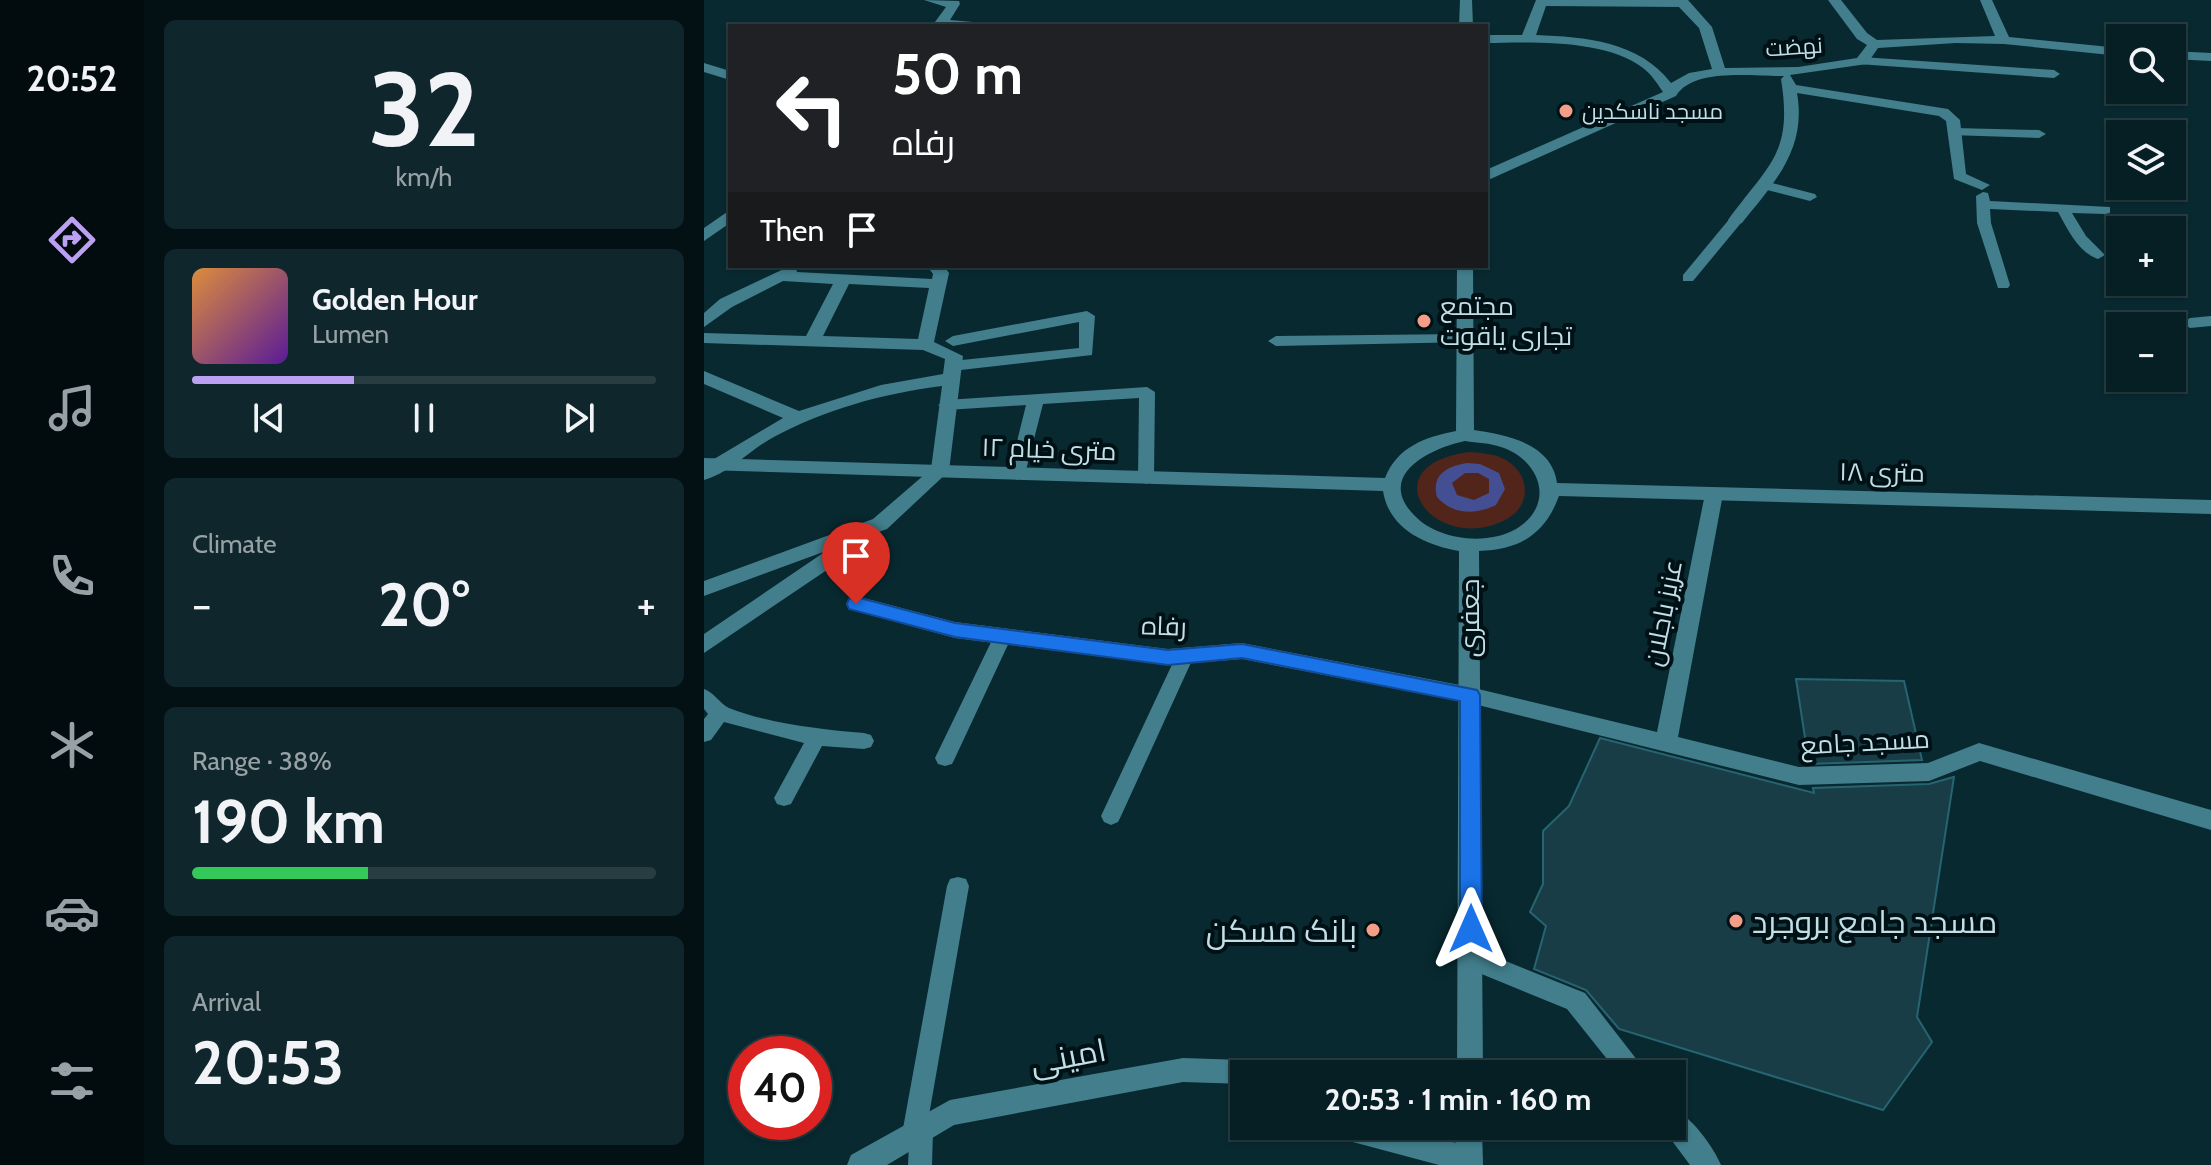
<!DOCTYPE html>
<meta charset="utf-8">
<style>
:root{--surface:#061f24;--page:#0f272c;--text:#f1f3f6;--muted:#98a2a6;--line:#273d41;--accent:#bca0f2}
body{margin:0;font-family:Cabin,Cairo,sans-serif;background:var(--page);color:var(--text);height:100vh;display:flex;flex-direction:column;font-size:30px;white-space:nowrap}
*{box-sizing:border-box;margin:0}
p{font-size:26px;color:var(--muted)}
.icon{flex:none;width:44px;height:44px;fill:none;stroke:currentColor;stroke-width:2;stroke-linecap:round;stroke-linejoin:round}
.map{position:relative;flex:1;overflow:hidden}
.drawer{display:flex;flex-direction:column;gap:20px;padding:20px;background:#031114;width:560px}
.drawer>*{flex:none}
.banner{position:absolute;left:24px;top:24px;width:760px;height:244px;border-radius:0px;box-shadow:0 2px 6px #0004,0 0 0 2px var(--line);background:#202124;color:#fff;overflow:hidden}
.controls{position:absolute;left:1402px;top:24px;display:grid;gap:16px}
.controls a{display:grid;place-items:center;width:80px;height:80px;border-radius:0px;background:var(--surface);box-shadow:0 2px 6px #0004,0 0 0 2px var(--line);font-size:40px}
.speed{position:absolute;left:24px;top:1036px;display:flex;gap:16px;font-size:40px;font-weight:700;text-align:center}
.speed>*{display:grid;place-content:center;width:104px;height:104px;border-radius:50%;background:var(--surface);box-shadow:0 2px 6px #0004,0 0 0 2px var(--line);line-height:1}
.speed .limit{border:12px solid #d22;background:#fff;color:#111}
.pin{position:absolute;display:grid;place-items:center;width:68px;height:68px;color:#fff;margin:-82px -34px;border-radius:50% 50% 50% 0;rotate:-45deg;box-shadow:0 0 8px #0007}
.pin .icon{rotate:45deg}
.me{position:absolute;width:88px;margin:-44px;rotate:0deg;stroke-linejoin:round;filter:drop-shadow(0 0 6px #0008)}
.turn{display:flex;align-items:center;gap:28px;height:168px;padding:0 32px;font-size:36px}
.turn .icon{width:104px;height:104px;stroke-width:2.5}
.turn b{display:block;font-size:56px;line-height:68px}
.then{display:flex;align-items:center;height:76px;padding:0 32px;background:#0003;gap:16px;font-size:30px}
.big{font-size:60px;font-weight:700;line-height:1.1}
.drawer .tile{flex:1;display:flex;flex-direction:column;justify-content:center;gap:12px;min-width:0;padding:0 28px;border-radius:12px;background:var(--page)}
.drawer .dial{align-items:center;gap:0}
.dial b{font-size:104px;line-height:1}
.song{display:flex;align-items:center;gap:24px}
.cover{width:96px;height:96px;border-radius:12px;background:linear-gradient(135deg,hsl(30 70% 55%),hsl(270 70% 35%))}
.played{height:8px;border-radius:4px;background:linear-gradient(90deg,var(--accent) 35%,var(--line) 35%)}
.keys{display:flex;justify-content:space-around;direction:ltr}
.heat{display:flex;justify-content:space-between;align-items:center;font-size:44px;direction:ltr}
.charge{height:12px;border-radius:6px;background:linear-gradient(90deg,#34c759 38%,var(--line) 0)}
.trip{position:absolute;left:526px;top:1060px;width:456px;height:80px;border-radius:0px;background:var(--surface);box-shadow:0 2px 6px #0004,0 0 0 2px var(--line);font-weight:700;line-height:80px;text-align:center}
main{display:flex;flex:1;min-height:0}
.menu{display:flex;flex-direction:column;width:144px;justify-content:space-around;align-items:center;background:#020c0e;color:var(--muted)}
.menu .icon{width:56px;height:56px}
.menu .active{color:var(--accent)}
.menu b{font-size:36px;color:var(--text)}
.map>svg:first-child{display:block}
.green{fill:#52251a}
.water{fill:#444e92;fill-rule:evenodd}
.building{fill:#183d46;stroke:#276472;stroke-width:2}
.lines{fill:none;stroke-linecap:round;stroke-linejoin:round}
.service{fill:#427e8c;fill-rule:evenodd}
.minor{fill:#427e8c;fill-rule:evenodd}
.tertiary{fill:#427e8c;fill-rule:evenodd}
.route{fill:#1a73e8;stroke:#114b97;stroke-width:2}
.poi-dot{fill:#f49e88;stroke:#001116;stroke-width:3}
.labels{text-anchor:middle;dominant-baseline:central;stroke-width:8;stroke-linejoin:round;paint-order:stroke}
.far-street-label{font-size:22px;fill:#c2dfe7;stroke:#001116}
.far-poi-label{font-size:22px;fill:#c2dfe7;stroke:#001116;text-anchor:start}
.poi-label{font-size:26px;fill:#c2dfe7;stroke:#001116;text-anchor:start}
.street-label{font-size:26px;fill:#c2dfe7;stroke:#001116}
.near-poi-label{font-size:32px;fill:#c2dfe7;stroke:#001116;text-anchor:start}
.near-street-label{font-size:32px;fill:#c2dfe7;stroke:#001116}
</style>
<main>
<nav class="menu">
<b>20:52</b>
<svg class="icon active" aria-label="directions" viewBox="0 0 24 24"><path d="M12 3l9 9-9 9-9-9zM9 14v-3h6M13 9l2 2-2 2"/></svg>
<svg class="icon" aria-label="music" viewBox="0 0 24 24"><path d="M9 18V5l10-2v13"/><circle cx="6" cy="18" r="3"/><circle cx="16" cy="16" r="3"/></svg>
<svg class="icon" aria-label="phone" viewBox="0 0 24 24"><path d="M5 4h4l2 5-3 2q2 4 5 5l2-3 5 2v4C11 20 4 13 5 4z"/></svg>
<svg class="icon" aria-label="climate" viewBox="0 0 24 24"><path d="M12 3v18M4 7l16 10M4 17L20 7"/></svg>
<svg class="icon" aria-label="car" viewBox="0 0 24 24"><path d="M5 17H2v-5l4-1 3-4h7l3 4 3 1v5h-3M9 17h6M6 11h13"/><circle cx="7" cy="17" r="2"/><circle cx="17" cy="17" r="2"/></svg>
<svg class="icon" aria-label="filters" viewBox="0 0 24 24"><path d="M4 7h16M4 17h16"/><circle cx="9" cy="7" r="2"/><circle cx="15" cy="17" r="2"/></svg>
</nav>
<section class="drawer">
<div class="tile dial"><b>32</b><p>km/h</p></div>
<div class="tile">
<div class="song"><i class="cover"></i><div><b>Golden Hour</b><p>Lumen</p></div></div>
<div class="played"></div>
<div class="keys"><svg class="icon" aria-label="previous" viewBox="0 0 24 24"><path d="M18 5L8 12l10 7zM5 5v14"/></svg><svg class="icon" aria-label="pause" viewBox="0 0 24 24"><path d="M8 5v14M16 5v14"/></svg><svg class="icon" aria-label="next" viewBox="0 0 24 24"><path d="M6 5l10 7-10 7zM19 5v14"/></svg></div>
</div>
<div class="tile"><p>Climate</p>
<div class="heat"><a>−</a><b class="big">20°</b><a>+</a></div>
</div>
<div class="tile"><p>Range · 38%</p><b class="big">190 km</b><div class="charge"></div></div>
<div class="tile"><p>Arrival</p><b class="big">20:53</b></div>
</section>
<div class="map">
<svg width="1507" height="1165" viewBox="0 0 1507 1165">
<rect width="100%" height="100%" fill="#082930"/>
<path class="green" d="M766,452C779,453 791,454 802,460C826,474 828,505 803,519C731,558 662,465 766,452Z"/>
<path class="water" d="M763,463L776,464L795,473L801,489L792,505C771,515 749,515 733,497C727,474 744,466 763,463ZM761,473H774L785,479V493L770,500L753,495L748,483Z"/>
<path class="building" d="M1092,679L1200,681L1218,760L1105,764Z
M896,738L1110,793L1109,788L1225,784L1250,777L1213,1017L1228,1042L1179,1110L915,1029L882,990L830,969L842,926L826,912L839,884V831L865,806Z"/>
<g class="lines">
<path class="service" d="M1158,57L1350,70L1356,74L1350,78L1154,64V58Z
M1251,128L1335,130L1342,134L1335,138L1246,135V129Z
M1060,181L1111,194L1113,197L1106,201L1055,188V182Z
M1279,192L1284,193L1286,201L1406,207V213L1401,214L1368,213L1382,236L1401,255L1394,259C1374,252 1364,230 1354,212L1286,209L1287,223L1306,285L1304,288H1294L1273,223L1272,196Z
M1032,216L1037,217V223L989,281H979V275L1027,217Z
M383,311L391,316L388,355L248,371L240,366L248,361L375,348V322L249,346L241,341L249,336Z
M1507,316V326L1486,328L1478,323L1486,318Z
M761,334L769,339L766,342L572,346L564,341L572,336Z
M443,387L451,392L450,478L442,484L434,478L435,398L339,404L321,474L313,480L305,474L322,405L242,410L234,405L242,400Z
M299,629L306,631L308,636L251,758L248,764L241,766L234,764L231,758L290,636L292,631Z
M481,649L488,651L490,656L417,816L414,822L407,825L400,822L397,816L472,656L474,651Z
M0,689C11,693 15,703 25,708C62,723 120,730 160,733L167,735L170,741L167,747L160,749L118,746L87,804L80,806L73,804L70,798L100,743L20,722L7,740L0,742V719L4,714L0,709Z
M254,877L262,879L265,886L224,1121L229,1130L228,1165H204L205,1144L198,1134L243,886L246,879Z"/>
<path class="minor" d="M220,0L255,1L256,4L246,20L269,22L276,26H228L242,7Z
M832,0H984L1008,27L1021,68L1094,67L1153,58L1163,45L1153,39L1124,0H1137L1163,33L1173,40L1291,36L1276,0H1288L1305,37L1416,48V56L1300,44L1252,43L1174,48L1163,64L1086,75L1092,85L1244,109L1256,120L1262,174L1286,185L1278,190L1250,179L1242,121L1235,116L1093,93C1103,149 1070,183 1038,223L1032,225L1024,220C1065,164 1089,154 1077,79L1080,76C1050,77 990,67 972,96L782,181V170L959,92C953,83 947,74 939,68C903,39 827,42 782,43V35H818ZM842,6L975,7L995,28L1008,69L985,73L967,83C935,41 881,37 832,35Z
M1468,51L1507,53V61L1468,59Z
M0,63L26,71V80L0,72Z
M26,210V223L0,241V228Z
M86,266L92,268L93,272L228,279L229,274L223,266H240L245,273L230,342L259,356L245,471L183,529L158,538L160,542L157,547L0,653V634L122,551L0,596V581L169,519L227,469L238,386C177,394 122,409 68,438C46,450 24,474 0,480V465L79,418L0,384V371L95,411L177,385L239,374L241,359L219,350L0,343V333L102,336L129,284L79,281L28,307L0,327V313L16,299ZM145,284L225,288L214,339L119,336Z
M1010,487L1019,494L974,737L1095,767L1224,763L1275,743L1507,810V830L1276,761L1225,781L1095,785L766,703L538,659L464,665L251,638L145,609L142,604L145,599L152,596L251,622L464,649L538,643L766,687L953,732L1001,494Z
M767,947L881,993L944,1074H915L863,1009L758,966L755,958L758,950Z
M479,1058L598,1062L607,1065L611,1074H540V1084L479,1082L250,1125L183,1165H143L147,1155L246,1100Z
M968,1108C987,1116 1009,1146 1017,1165H986L957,1126H968Z
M641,1126H683L765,1146L775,1150L779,1159L776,1165H735L645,1141Z"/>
<path class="tertiary" d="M756,0H768L769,26H755Z
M753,266H769L770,430C802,435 848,443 853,483L1507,500V514L855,496C841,534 816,550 775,551L779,1074H753L755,551C721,545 685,529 679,491L0,470V458L681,478C693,447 721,437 752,431ZM761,441C773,443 786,443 797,447C837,460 852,505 812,529C782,546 733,540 710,515C671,475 727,448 761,441Z
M752,1126H778L779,1165H751Z"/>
</g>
<path class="route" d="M152,597L251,623L464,650L538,644L773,690L776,695L778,929L775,936L767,939L759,936L756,929V701L538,658L464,665L251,637L145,609L143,604L145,599Z"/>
<g class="poi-dot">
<circle cx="862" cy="111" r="8"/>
<circle cx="720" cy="321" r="8"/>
<circle cx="1032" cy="921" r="8"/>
<circle cx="669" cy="930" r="8"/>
</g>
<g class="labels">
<g class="far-street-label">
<text transform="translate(1090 47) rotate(-4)">نهضت</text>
</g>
<g class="far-poi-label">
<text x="878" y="111">مسجد ناسکدین</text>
</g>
<g class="poi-label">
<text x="736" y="306">مجتمع<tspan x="736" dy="30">تجاری یاقوت</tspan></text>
</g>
<g class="street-label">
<text transform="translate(345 449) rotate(2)">۱۲ متری خیام</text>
<text transform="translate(1178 472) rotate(1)">۱۸ متری</text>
<text transform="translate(959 613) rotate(-79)">عزیز باجلان</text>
<text transform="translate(766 618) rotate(-90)">جعفری</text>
<text transform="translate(460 626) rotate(2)">رفاه</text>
<text transform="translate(1161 742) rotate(-3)">مسجد جامع</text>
</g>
<g class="near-poi-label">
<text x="1048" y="921">مسجد جامع بروجرد</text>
<text x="653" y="930" text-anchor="end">بانک مسکن</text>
</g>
<g class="near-street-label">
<text transform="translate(364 1056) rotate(-11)">امینی</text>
</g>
</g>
</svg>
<div class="controls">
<a><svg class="icon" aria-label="search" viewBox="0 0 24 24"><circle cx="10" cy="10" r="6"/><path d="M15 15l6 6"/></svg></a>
<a><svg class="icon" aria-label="layers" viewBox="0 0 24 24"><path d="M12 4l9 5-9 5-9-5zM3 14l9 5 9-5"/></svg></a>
<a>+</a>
<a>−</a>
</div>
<div class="speed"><div class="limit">40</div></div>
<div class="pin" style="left:152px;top:604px;background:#d93025"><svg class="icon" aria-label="arrive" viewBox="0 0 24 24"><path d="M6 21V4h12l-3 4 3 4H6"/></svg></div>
<svg class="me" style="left:767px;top:929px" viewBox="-20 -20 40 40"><path d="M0-17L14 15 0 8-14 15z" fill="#1a73e8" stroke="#fff" stroke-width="4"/></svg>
<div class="trip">20:53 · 1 min · 160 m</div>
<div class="banner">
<div class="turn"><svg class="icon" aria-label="left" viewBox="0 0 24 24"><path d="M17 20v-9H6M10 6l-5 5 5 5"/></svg><div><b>50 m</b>رفاه</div></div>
<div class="then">Then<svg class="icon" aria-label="arrive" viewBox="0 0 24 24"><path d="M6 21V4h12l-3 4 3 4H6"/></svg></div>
</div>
</div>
</main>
